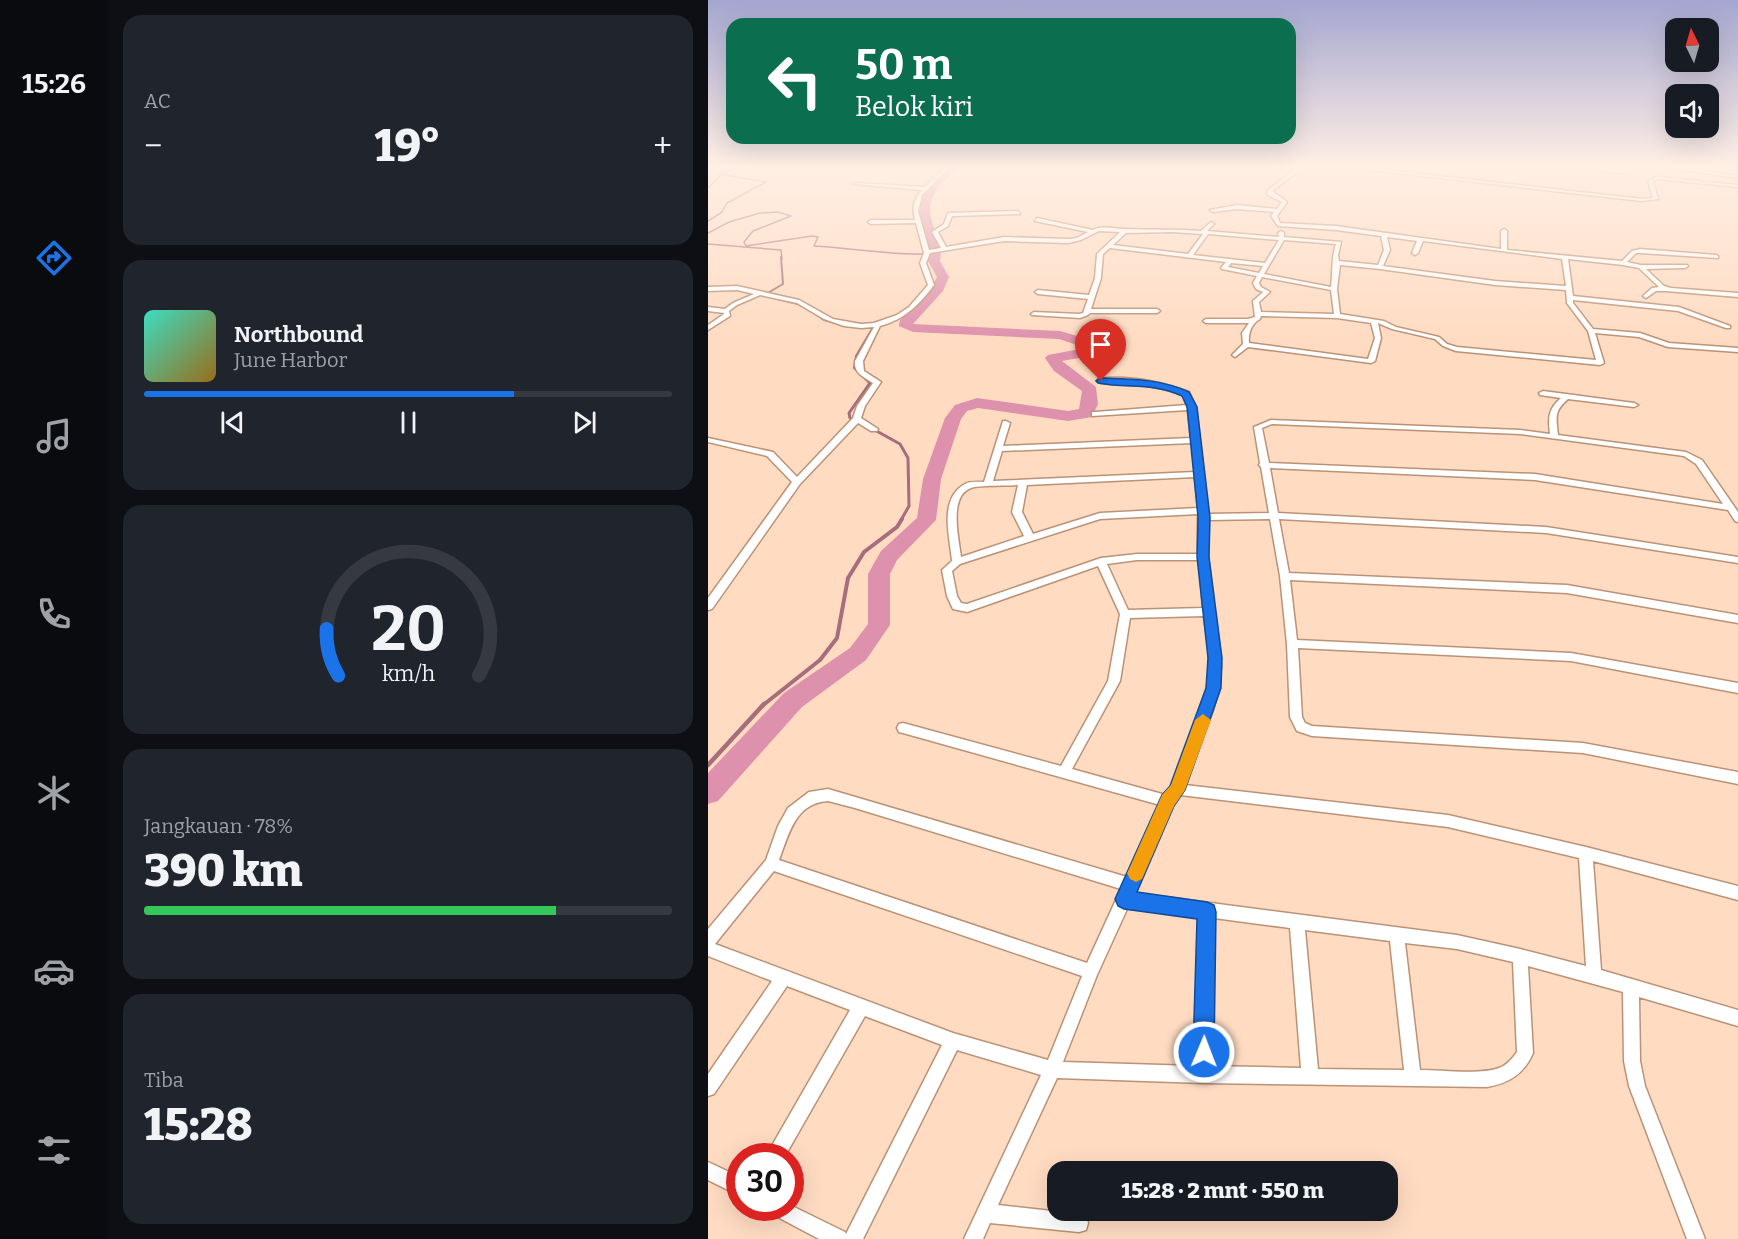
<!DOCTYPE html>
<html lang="id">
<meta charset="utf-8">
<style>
:root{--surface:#171b24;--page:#20242c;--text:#f1f3f6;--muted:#9ea1a6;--line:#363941;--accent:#1a73e8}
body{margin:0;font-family:Bitter,serif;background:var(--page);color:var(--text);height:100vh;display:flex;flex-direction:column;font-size:22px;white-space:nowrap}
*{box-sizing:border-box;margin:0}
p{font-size:20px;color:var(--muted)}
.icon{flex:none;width:33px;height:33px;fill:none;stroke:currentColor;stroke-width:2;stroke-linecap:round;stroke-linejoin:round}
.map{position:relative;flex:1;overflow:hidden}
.details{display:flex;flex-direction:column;gap:15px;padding:15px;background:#0d0f14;width:600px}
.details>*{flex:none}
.hud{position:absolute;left:18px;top:18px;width:570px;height:126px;border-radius:18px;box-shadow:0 6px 24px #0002;background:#0b6e4f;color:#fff;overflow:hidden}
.needle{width:39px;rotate:355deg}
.tools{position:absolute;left:957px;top:18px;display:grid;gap:12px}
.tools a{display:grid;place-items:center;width:54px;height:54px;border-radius:12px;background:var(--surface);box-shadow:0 6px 24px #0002;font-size:30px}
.speed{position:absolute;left:18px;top:1143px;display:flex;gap:12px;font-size:30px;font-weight:700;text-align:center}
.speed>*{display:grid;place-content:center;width:78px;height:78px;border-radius:50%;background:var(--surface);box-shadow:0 6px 24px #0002;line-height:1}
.speed .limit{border:9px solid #d22;background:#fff;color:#111}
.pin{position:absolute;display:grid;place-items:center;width:51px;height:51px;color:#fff;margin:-62px -26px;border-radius:50% 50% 50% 0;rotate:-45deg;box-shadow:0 0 6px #0007}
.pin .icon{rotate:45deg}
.me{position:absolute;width:66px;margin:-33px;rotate:1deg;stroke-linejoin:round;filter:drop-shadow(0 0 4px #0008)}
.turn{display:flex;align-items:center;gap:21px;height:126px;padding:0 30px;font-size:27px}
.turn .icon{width:78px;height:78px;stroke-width:2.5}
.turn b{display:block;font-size:42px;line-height:51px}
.big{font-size:45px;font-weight:800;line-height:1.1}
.details .widget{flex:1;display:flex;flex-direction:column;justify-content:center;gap:9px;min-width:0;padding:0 21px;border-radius:18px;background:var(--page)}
.details .dial{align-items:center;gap:0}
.dial svg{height:156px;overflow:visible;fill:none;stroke:var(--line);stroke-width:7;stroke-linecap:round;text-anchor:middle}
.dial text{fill:var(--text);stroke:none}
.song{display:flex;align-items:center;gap:18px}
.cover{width:72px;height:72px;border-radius:9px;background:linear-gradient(135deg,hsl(170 70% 55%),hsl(40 70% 35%))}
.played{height:6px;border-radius:3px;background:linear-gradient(90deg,var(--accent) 70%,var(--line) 70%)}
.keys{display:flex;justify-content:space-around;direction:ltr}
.heat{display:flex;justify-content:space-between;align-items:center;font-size:33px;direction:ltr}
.charge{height:9px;border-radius:4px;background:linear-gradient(90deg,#34c759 78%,var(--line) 0)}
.trip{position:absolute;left:339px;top:1161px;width:351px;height:60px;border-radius:18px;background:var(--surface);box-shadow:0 6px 24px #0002;font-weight:800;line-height:60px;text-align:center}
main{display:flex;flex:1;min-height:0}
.tabs{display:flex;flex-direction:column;width:108px;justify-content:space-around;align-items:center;background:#090b0e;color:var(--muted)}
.tabs .icon{width:42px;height:42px}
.tabs .current{color:var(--accent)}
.tabs b{font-size:27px;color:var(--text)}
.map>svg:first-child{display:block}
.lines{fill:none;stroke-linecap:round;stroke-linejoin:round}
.stream-far4{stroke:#a76d7c;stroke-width:1.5}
.stream-far3{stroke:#a76d7c;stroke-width:2}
.stream-far2{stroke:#a76d7c;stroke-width:3}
.stream-far1{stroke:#a76d7c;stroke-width:4}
.stream{stroke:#a76d7c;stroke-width:4.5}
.river{fill:#de91ac;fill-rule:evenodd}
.street-casing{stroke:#bb9275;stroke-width:3}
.street{fill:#fff;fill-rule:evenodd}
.route{fill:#1a73e8;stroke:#114b97;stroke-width:1.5}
.slow{fill:#f59e0b}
</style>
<main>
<nav class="tabs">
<b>15:26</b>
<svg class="icon current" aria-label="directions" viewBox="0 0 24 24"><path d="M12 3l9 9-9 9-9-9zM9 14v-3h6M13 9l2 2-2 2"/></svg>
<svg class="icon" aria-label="music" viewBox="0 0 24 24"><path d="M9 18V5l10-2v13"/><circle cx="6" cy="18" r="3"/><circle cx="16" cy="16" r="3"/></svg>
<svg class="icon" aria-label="phone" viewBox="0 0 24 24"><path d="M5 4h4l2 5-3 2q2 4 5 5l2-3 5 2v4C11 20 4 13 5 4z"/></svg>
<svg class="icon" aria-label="climate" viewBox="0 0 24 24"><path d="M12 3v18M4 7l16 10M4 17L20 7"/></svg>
<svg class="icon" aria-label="car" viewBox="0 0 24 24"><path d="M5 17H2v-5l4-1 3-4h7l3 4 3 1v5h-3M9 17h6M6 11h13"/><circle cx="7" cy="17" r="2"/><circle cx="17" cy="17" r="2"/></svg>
<svg class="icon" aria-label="filters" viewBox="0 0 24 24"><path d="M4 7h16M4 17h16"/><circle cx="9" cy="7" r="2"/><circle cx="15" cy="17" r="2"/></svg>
</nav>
<section class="details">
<div class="widget"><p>AC</p>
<div class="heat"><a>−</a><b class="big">19°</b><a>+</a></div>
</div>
<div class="widget">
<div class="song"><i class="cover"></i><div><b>Northbound</b><p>June Harbor</p></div></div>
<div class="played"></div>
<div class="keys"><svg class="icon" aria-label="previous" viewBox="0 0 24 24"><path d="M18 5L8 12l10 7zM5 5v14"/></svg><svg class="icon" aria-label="pause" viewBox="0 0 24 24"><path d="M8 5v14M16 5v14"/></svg><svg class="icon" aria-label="next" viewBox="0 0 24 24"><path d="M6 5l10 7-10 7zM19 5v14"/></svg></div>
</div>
<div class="widget dial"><svg viewBox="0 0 100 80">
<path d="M14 69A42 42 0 1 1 86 69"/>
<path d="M14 69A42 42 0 0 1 8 45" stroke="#1a73e8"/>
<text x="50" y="56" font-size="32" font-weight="700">20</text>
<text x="50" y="72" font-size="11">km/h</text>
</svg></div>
<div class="widget"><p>Jangkauan · 78%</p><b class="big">390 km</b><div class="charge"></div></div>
<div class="widget"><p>Tiba</p><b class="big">15:28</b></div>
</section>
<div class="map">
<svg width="1030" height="1239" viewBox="0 0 1030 1239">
<rect width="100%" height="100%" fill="#ffdbc2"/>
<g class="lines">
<path class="stream-far4" d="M0,188L13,175
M0,221L14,212L19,203L58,182L11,174L30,167
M0,233L21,222L52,213L70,212L83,216L45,231L36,242L38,246L104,236L110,237L106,246C143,248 180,255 216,254
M0,244L73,250L74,259"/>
<path class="stream-far3" d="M49,294L94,305
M58,294L75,284L73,257
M105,312L116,320L131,324
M152,374L146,368L148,356L164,329L159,326"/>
<path class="stream-far2" d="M147,421L142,418L141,413L162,383L151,372
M165,429L192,444L200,458L201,506L193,520"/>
<path class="stream-far1" d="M54,706L112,660L129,638L140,578L156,552L189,527L194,519"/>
<path class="stream" d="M0,765L56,704"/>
<path class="river" d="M240,167H251C243,176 230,185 225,196C214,219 237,238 232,261L241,277L235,291L205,324L352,331L383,340L388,349L382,356L354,361L388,387L390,404L384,417L360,421L270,408L259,411L253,419L233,479L228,520L189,560L182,574V625L158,660L94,707L10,801L0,804V773L76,693L142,648L160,624V574L173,551L209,518L215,479L237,418L247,405L269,398L360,411L371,409L374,391L346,371L337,358L340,355L372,349V346L351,339L205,332L191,326C191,311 221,293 229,277L220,261C222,250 219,243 216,233C205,198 217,191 240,167Z"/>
<defs>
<path id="street" d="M237,167H242L214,195L210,211L221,250L233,248L224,232L236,224L240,213L310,211L312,214L244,216L240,226L230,232L238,247L296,237L360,239L369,238L380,232L327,221L329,218L385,230C394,225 407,229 417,229C443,230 468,229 493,231L503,222L506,224L499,231L571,237L570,233L573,231L576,233V237L633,242L630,255L631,261L670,265L676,250L673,236L628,230L570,226L563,216L566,212L529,209L505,212L502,210L529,205L569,209L574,202L560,195L559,191L587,169L586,167H591L592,170L564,191L579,202L569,216L572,223L628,226L793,249V231L796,229L799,231V250L914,261L924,251L932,249L1008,255L1010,256V258L932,253H928L919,262L933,265H979L980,266L977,268L938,269L956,286L963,288L1030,293V297L958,291H948L938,298L935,296L944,288L951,287L931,268L915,265L860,259L865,296L971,307L1022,326V328H1018L970,311L865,300V303L885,329L932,333L961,343L1030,348V352L960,347L931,337L887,333L896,363L892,365L748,351L735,346L727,339L684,329L670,323L673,338L667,361L663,363L540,347L527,357L524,355L535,344L534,333L541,323H498L495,321L498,319H540L547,317L545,301L555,292L548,289L545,283L549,276L514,269L513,268L518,262L402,248L395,254L393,278L383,309H449L452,311L449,313H382L380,315L372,318L324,315L323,314L326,312L371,314L375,313L380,299L330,294L327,292L330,290L381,295L387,278L389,254L412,232L391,231L373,240L360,243L296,241L222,253L218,263L226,285C212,304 196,320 172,326L155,361L156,371L173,382L157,406L153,418L170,429L169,431H163L150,423L92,484L4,609L0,610V598L84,482L59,456L0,442V438L65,452L89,477L145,418L149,406L165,383C156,377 146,374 147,361L166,327L153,328L136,326L116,319L89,303L52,295L29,305L21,311L22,316L0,330V325L16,314V313L0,311V307L17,309L25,303L46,294L29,290L0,291V287L29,286L91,300L125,319L153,324L166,323L189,315L201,307L220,285L212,263L216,253L208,223L163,224L160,222L163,220H207C204,209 206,198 214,190L145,184L147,183L217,187ZM464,232L495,234L480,254L405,245L418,233ZM500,234L571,240L557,263L485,255ZM679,237L709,241L704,253L707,255L710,253L715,241L854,259L858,286L787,281L675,266L682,250ZM576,240L628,244C623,258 625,272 623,287L556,274ZM523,263L555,266L551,273L520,267ZM632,265L672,269L787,285L858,290L859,303L880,331L888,360L749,347L739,344L731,337L688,327L676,321L632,314L629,289ZM554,277L623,290L626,314L553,312L551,302L562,292L553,287L551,283ZM553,316L629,318L663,323L667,338L660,359L541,343C540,334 543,324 552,319Z
M634,167H651L934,199L945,198L940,181L948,177L1030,185V187L949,179L945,182L950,199L934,201Z
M894,167H899L900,170L917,171L918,168L917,167L923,168L918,173L897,172Z
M956,167H970L1030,176V178Z
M1019,167L1030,169V171L1019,168Z
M390,379C420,375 453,382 481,392L488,407L500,514L561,513L553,467L551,465L552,463L546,427L563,420L812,430L842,434C840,418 840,409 853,398L832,395L831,393L835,391L926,403L930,405L926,407L860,399C846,411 848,417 850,435L978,452L994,460L1030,512V522L1027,521L1020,510L827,480L562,468L570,513L838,527L1030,557V563L838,533L571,519L581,573L859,585L1030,615V623L859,593L582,580L589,640L863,653L1030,683V693L863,661L590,648L594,717L597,723L604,726L875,743L1030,772V784L875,753L604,736L589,731L582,717L579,644L572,576L562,519L500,520V557L513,666L511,688L505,710L477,785L740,815L878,847L1030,886V900L885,861L893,970L1030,1010V1026L931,997L932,1061L937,1086L997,1239H979L921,1086L916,1061L915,992L820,966L825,1053C816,1074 801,1083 779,1087L495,1083L349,1078L290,1205L371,1214L378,1216L380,1223L378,1230L371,1232L282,1223L275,1239H256L333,1075L249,1050L155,1239H111L64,1214L61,1208H82V1205L137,1232L138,1234L234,1045L157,1016L77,1156H58L142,1010L79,986L6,1094L0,1096V1074L64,981L0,956V929L58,860L70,826L80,808L101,792L120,789L419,877L452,805L195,733L191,732L189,728L191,724L195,723L353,766L400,681L412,614L390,566L259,612L245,609L239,596L234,570L244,561C242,537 230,499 257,484C262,481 270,482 276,482L295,421H298L302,423L295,446L483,438L480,410L384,416V412H387L479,405L475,395C448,385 422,383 393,383L389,381ZM564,424L812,434L976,456L988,464L1015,504L827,474L561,463L554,428ZM484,443L487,472L285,481L294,451ZM487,477L490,508L392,513L325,534L314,512L319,485ZM310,485L304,512L316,536L253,557C251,540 240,496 263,488C270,485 301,486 310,485ZM490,514V554H429L393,558L259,604L253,603L249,596L244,571L252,564L392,519ZM429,560H491L495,608L420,610L399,564ZM496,616C498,632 502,650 501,667C501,705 477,754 463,790L464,794L740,827L871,858L878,966L812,949L749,935L426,893L466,801L465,797L364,769L412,681L422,618ZM120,801L147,808L413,889L379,963L71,860C81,834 87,803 120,801ZM66,871L374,976L340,1060L245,1033L7,944ZM420,907L492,916L487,1066L355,1062L389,975ZM506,918L582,928L593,1068L503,1066ZM597,930L682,941L696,1070L610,1069ZM697,943L749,949L805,962L809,1052C804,1059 799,1065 791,1068C773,1075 733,1070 712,1070Z
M0,1162L32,1177V1196L0,1180Z"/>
</defs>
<use href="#street" class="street-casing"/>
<use href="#street" class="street"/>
</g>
<linearGradient id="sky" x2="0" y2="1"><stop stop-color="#a4a6d0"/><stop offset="0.49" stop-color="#ffefe4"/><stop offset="1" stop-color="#ffefe4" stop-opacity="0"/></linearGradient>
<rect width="1030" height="341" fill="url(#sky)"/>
<path class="route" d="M393,378C424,379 453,379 481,392L489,407L502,517L501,557L514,658L513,688L477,790L466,806L429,892L499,902L506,905L508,912L506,1052L503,1059L496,1063L488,1059L485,1052L489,919L416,909L410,906L407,899L454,795L462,786L498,688L500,658L489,557L490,517L479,407L474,396C442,382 421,389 390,383L388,381Z"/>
<path class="slow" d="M495,714L503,720L477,790L466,806L434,879L428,882L422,879L419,873L422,867L454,795L463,785L487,720Z"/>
</svg>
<div class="tools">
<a><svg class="needle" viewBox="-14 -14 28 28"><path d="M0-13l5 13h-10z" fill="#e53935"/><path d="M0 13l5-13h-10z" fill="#9ea1a6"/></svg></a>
<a><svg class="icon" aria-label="sound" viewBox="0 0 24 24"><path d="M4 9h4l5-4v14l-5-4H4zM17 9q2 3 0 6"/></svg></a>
</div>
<div class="speed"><div class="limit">30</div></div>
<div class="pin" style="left:393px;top:381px;background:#d93025"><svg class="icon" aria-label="arrive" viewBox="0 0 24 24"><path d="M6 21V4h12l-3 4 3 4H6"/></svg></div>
<svg class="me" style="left:496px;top:1052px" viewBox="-20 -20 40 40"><circle r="17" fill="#1a73e8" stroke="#fff" stroke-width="3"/><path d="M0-11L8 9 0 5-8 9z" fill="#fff"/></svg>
<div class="trip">15:28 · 2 mnt · 550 m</div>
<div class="hud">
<div class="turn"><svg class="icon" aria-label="left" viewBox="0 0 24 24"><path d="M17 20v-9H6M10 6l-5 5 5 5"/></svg><div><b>50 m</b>Belok kiri</div></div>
</div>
</div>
</main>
